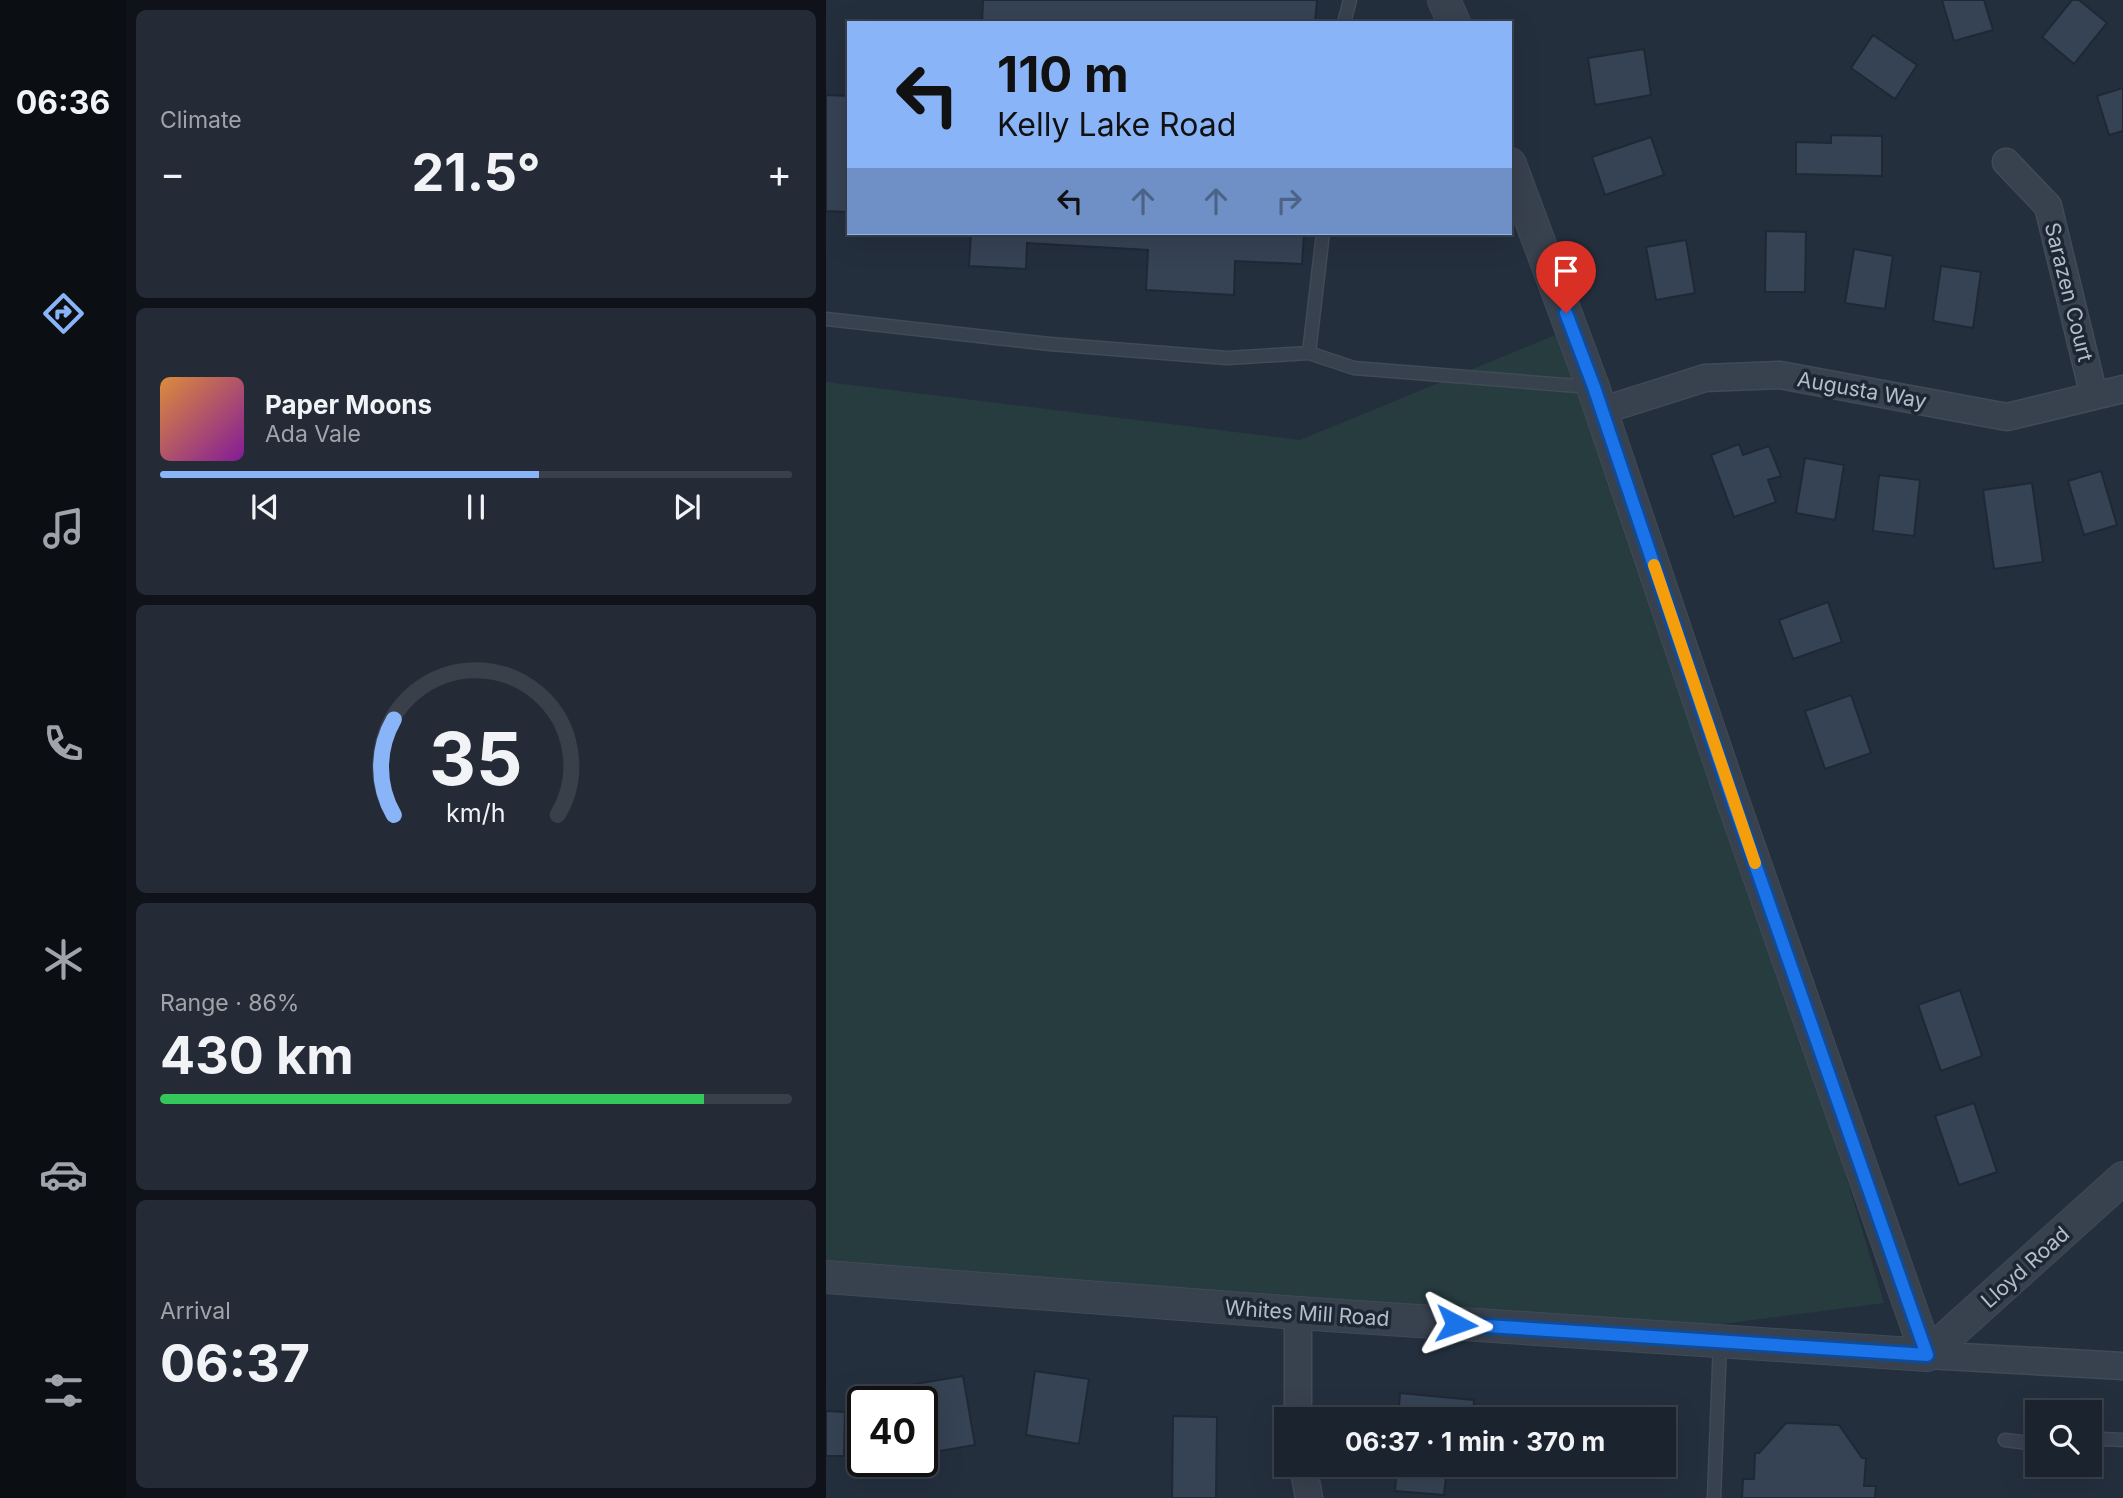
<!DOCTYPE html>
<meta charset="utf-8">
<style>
:root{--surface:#1b232e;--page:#242b36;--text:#f1f3f6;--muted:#a0a4aa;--line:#39404a;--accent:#8ab4f8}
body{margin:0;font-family:Inter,sans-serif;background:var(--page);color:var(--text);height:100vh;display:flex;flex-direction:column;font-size:26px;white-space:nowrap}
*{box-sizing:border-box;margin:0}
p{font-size:23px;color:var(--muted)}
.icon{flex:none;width:38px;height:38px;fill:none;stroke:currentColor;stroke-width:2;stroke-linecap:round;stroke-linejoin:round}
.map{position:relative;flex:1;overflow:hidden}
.details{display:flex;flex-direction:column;gap:10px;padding:10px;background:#0f1319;width:700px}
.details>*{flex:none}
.banner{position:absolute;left:21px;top:21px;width:665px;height:214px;border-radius:0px;box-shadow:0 7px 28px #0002,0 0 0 2px var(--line);background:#8ab4f8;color:#111;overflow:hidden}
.buttons{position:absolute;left:1199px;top:1400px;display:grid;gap:14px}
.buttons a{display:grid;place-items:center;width:77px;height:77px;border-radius:0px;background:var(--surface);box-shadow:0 7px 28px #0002,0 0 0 2px var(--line);font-size:35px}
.speed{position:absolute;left:21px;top:1386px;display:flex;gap:14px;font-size:35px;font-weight:700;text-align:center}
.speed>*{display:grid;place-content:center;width:91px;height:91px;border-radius:50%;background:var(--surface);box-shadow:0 7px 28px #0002,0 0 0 2px var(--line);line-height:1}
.speed .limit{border:4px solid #111;border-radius:10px;background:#fff;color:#111}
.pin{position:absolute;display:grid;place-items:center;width:60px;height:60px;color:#fff;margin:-72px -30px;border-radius:50% 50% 50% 0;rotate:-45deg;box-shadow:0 0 7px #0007}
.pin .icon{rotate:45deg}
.me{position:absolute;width:77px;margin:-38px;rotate:94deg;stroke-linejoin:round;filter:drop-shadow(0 0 5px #0008)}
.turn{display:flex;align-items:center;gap:24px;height:147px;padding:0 35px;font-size:32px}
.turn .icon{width:91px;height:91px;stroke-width:2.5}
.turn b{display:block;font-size:49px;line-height:60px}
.lanes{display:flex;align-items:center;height:66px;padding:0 35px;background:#0003;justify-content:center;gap:35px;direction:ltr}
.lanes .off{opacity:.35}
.big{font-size:52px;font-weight:700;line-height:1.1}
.details .tile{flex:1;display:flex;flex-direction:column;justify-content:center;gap:10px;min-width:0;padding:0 24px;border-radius:10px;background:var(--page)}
.details .dial{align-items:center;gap:0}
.dial svg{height:182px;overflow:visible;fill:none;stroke:var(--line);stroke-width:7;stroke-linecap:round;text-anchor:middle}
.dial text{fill:var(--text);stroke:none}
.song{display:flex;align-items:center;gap:21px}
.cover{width:84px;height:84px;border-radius:10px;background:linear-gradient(135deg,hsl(30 70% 55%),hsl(290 70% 35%))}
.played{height:7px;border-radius:4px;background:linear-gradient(90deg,var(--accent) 60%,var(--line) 60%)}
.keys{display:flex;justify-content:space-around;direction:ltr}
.heat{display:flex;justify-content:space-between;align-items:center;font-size:38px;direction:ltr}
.charge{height:10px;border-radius:5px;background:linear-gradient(90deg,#34c759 86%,var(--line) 0)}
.trip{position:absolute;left:448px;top:1407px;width:402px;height:70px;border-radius:0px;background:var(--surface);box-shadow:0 7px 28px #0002,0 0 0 2px var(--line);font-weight:700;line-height:70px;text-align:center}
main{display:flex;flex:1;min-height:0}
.tab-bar{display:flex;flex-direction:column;width:126px;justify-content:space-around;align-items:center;background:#0b0e12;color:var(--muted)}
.tab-bar .icon{width:49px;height:49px}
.tab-bar .on{color:var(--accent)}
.tab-bar b{font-size:32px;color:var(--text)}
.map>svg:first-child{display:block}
.green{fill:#263c3f}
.building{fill:#364354;stroke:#1f2835;stroke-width:2}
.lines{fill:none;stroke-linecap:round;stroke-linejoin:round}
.service-casing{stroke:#414a57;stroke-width:15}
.minor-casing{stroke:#414a57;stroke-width:29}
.tertiary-casing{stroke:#414a57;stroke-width:34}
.service{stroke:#38414e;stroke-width:12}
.minor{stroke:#38414e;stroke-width:26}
.tertiary{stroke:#38414e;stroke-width:32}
.route-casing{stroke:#114b97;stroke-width:18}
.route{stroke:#1a73e8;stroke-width:12}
.slow{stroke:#f59e0b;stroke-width:12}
.labels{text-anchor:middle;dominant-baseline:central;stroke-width:7;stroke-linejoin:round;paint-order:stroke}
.street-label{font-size:21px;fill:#b4bcc9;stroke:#1d2633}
</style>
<main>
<nav class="tab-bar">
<b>06:36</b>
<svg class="icon on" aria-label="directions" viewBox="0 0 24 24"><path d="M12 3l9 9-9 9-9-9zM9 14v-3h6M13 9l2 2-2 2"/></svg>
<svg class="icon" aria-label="music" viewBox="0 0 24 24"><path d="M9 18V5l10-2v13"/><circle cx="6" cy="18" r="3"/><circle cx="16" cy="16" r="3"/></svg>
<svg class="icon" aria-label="phone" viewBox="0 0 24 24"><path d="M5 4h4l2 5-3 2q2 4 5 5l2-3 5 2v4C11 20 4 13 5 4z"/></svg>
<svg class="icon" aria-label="climate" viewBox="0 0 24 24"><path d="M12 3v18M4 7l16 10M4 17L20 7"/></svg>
<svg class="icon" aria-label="car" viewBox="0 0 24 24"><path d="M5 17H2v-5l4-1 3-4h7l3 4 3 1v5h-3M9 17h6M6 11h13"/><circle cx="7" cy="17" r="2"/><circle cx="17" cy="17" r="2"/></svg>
<svg class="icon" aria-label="filters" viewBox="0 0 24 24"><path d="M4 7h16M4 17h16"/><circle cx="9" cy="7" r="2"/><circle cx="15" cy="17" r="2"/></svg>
</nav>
<section class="details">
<div class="tile"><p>Climate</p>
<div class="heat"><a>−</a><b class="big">21.5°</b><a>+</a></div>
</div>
<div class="tile">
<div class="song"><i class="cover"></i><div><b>Paper Moons</b><p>Ada Vale</p></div></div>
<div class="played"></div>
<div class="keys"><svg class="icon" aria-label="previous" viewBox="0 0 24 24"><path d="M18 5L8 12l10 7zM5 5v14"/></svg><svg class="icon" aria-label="pause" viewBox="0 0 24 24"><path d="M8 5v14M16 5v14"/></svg><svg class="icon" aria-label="next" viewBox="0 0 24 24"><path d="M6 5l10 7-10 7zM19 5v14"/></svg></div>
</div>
<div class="tile dial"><svg viewBox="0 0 100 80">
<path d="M14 69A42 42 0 1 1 86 69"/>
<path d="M14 69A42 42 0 0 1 14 27" stroke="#8ab4f8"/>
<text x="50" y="56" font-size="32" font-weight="700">35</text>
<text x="50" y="72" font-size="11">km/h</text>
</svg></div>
<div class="tile"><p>Range · 86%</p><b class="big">430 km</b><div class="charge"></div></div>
<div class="tile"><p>Arrival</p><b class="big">06:37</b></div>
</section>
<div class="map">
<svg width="1297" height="1498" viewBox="0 0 1297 1498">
<rect width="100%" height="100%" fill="#242f3e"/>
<path class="green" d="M761,322L826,527L1058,1303L765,1341L0,1289V382L474,440Z"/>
<path class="building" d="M157,0H491L489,23H156Z
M1116,0H1158L1167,30L1128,41Z
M1246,0H1253L1281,23L1248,64L1216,37Z
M1047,35L1091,65L1069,99L1025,68Z
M818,49L825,95L769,105L762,58Z
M1297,88V131L1283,135L1271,96Z
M0,95L23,96V212L0,211Z
M1005,135L1056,136V176L970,174V142L1005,143Z
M825,137L838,175L779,195L766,157Z
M940,231L980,232L979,292H939Z
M145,233H478L476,264L409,261L408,295L320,290L322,250L201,243L200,269L143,266Z
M860,240L869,293L830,300L820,247Z
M1028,249L1067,256L1059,309L1019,303Z
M1115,266L1155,272L1147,328L1107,321Z
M913,444L917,455L943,446L955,476L942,480L950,502L908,517L885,455Z
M979,458L1018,465L1009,520L970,513Z
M1275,471L1291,525L1258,535L1242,481Z
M1053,475L1094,480L1088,536L1047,531Z
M1206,483L1217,562L1168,569L1157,490Z
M1002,602L1016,642L967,659L953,620Z
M1025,695L1045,753L999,769L979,711Z
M1134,990L1156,1056L1115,1071L1092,1005Z
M1148,1103L1171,1172L1133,1185L1109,1116Z
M209,1371L263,1379L253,1444L200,1435Z
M137,1376L149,1445L96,1454V1402H67L65,1388Z
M574,1393L648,1400L647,1419H572Z
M0,1411L19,1412L18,1456H0Z
M347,1416L391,1417L390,1498H346Z
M960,1423L1013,1425L1036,1458H1040L1038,1486H1050L1049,1498H916L917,1479H928L929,1453H933Z
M571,1465H643V1471L621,1469L618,1495L569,1491Z"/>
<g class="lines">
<defs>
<path id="service" d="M518,23L524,0
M0,319L224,344L401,358L483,353L528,368L764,387
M483,353L497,233
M1179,1440L1211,1444
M1264,1443L1277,1439L1297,1440
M888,1498L894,1342"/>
<path id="minor" d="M1180,162L1222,206L1268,396
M775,411L879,378L954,375L1181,417L1297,389
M472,1313V1419
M1101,1355L1297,1366
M477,1465L483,1498"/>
<path id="tertiary" d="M618,0L628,23
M684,164L767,387L908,804L1101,1355
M0,1277L472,1313L1101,1355
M1101,1355L1297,1178"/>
</defs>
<use href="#service" class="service-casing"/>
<use href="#minor" class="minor-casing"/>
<use href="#tertiary" class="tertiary-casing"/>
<use href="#service" class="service"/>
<use href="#minor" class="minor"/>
<use href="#tertiary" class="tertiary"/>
</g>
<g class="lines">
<defs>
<path id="route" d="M630,1324L1101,1355L908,804L768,387L740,313"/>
</defs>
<use href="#route" class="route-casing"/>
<use href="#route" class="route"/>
<path class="slow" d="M828,565L929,863"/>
</g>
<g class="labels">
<g class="street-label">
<text transform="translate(1243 292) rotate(76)">Sarazen Court</text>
<text transform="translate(1036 390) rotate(10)">Augusta Way</text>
<text transform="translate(1199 1267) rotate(-42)">Lloyd Road</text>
<text transform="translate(481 1313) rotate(4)">Whites Mill Road</text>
</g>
</g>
</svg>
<div class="buttons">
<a><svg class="icon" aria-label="search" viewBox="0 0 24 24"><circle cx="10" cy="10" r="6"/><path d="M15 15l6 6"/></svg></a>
</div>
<div class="speed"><div class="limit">40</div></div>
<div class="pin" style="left:740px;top:313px;background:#d93025"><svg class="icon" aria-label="arrive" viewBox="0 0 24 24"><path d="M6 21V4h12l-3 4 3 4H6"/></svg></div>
<svg class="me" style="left:630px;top:1324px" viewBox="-20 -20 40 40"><path d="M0-17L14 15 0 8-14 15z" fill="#1a73e8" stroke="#fff" stroke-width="4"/></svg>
<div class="trip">06:37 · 1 min · 370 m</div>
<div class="banner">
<div class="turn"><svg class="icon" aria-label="left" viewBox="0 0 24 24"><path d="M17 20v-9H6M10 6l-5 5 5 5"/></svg><div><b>110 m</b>Kelly Lake Road</div></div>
<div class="lanes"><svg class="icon" aria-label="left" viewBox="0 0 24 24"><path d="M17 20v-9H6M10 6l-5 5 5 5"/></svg><svg class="icon off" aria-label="ahead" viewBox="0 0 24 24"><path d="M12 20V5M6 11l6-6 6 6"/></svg><svg class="icon off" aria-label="ahead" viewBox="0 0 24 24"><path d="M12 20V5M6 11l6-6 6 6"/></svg><svg class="icon off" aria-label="right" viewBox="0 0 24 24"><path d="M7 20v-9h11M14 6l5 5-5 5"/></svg></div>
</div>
</div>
</main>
